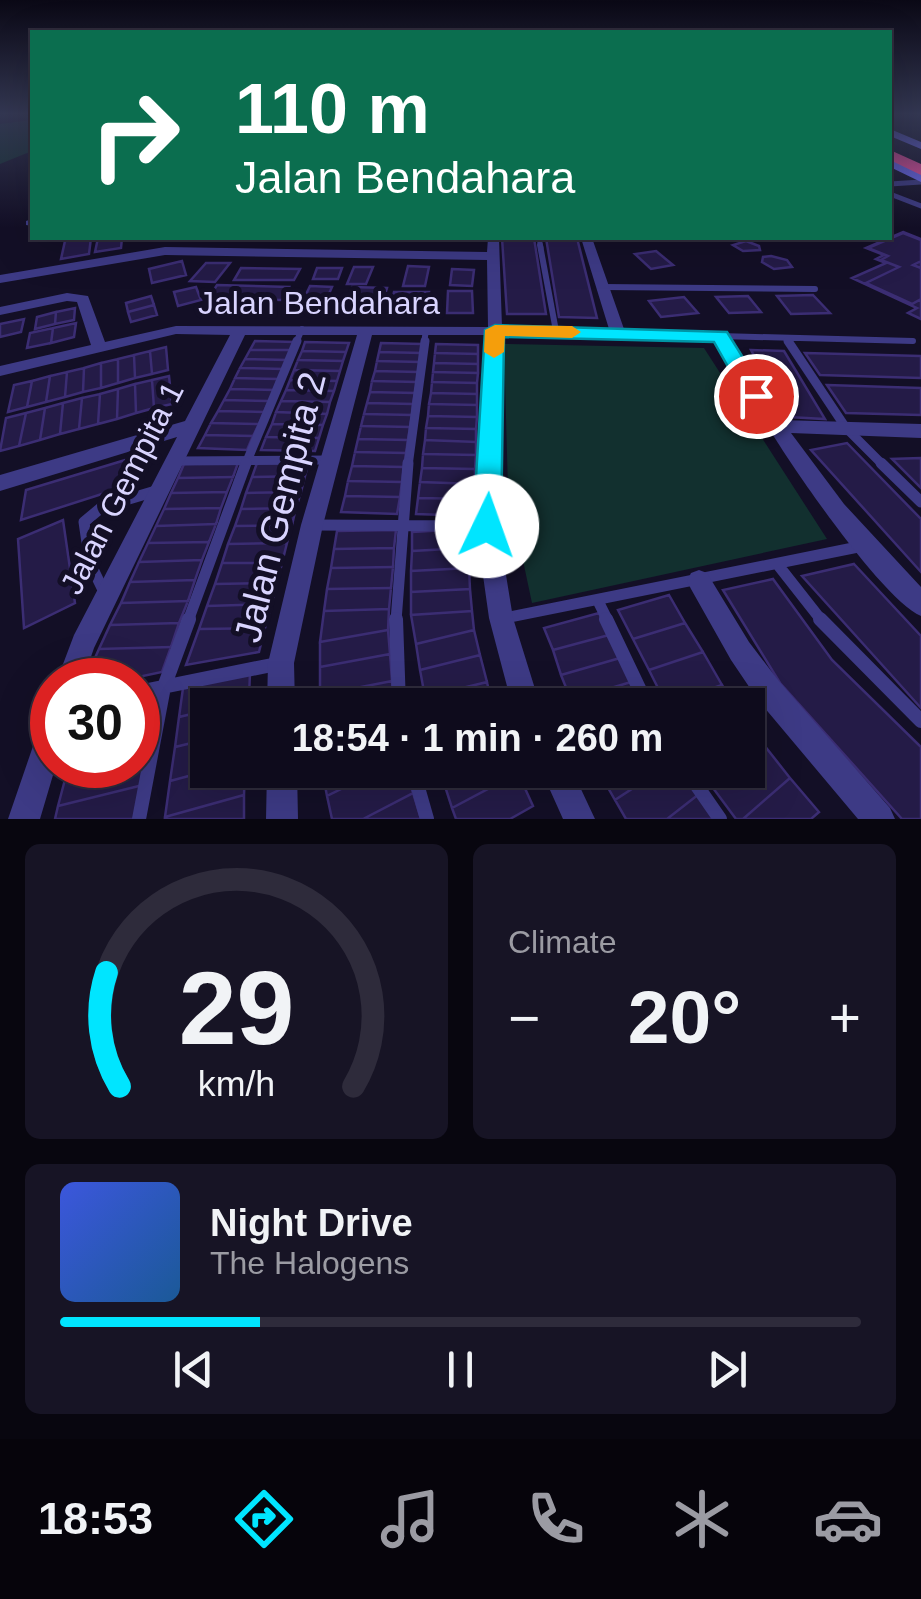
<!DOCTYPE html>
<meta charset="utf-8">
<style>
:root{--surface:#0e0b1c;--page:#171425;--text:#f1f3f6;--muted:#9b9ba3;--line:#2e2b3b;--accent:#00e5ff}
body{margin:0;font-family:Helvetica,sans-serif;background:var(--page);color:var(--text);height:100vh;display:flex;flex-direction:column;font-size:38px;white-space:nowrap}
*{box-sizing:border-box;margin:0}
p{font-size:32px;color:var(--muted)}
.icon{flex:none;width:55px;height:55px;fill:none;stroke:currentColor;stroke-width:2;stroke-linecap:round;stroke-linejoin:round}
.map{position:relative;height:819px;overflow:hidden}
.drawer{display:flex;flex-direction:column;gap:25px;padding:25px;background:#08060f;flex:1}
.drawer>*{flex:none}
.hud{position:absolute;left:30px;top:30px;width:862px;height:210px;border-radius:0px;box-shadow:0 10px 40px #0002,0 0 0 2px var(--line);background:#0b6e4f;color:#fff;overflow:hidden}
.speed{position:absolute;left:30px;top:658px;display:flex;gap:20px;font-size:50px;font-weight:700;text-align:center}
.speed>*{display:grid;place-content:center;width:130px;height:130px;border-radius:50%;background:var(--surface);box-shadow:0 10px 40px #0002,0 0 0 2px var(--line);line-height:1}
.speed .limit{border:15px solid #d22;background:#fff;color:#111}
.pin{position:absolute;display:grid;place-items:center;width:85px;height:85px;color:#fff;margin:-42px;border:5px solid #fff;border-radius:50%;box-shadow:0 2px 10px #0007}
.me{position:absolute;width:110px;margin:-55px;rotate:3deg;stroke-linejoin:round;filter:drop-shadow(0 0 8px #0008)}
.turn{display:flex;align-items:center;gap:35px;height:210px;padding:0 40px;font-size:45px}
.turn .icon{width:130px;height:130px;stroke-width:2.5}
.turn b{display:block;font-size:70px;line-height:85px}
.big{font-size:75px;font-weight:700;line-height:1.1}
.drawer .tile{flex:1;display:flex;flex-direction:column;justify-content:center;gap:15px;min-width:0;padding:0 35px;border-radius:15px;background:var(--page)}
.drawer .dial{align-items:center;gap:0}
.dial svg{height:260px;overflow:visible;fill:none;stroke:var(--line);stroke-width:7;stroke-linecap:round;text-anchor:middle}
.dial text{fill:var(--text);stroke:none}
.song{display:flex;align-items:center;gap:30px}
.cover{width:120px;height:120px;border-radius:15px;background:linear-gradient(135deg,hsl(230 70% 55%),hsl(210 70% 35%))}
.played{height:10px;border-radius:5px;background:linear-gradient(90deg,var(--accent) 25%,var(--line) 25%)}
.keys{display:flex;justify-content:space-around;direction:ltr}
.heat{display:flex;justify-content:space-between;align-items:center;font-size:55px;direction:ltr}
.drawer .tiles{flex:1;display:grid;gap:25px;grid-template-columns:1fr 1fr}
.tile:last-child{grid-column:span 2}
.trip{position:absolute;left:190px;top:688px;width:575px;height:100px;border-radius:0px;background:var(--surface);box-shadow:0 10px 40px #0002,0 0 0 2px var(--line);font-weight:700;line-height:100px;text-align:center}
.tabs{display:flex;height:160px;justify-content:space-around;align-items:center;background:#06040b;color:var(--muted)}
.tabs .icon{width:70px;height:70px}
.tabs .on{color:var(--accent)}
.tabs b{font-size:45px;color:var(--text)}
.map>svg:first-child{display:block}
.green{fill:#12302f}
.building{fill:#241b47;stroke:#3b2d73;stroke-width:2.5}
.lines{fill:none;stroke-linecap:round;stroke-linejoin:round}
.service-far4{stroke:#3d3a85;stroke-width:5}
.service-far3{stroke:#3d3a85;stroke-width:6}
.service-far2{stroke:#3d3a85;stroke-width:9}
.service-far1{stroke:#3d3a85;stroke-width:11}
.service{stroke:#3d3a85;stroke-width:14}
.minor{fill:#3d3a85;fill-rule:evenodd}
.secondary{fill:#6f6bff;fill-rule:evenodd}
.motorway{fill:#ff4fa3;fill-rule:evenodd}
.route{fill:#00e5ff;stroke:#0095a6;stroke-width:2.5}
.slow{fill:#f59e0b}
.labels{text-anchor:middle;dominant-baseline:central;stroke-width:10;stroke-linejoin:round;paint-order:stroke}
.street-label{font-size:32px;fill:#d9d4ff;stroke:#130f26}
.near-street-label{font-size:38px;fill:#d9d4ff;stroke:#130f26}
</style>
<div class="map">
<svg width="921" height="819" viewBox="0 0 921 819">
<rect width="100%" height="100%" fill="#130f26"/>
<path class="green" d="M32,120V151L0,164V124Z
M504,344L704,348L827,539L532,603L508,490Z"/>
<path class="building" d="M903,232L921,239V319L908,313L917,308L852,278L886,263L876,259L884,255L866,248Z
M903,233L921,240V261L913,265L921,268V299L912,304L866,283L899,267L881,260L888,256L868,248Z
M91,238L89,254L61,259L65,241Z
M98,238H122L121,248L95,252Z
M502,238H534L546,314H507Z
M546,238H577L597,318L559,317Z
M746,241L759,246L760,250L743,251L733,245Z
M656,251L673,265L651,269L635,254Z
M771,256L787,260L792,267L774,269L762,262L763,257Z
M182,261L186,275L152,283L149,269Z
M206,263H230L215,282L190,281Z
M408,266L429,267L425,286H403Z
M354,267H373L366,284H347Z
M241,268L300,269L294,280H234Z
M317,268H342L338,279H313Z
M452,269L474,270L472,286L450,285Z
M217,285L289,287L282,300L208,299Z
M310,286L332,287L324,305H301Z
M196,287L201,300L178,306L174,292Z
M352,287L387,288L381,308H345Z
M448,291H472L473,313H447Z
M394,292H429L426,314L389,313Z
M813,295L830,313L791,314L777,296Z
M151,296L154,305L128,312L126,303Z
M748,296L761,312L729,313L716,297Z
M684,297L698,313L661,317L649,301Z
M154,305L157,315L131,322L128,312Z
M75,308L74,320L55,324L56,312Z
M56,312L55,324L35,329L37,317Z
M24,319L21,332L0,337V324Z
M76,323L74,337L51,343L53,328Z
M53,328L51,343L27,348L30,333Z
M255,341L295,342L291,350H250Z
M305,342L349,343L346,352L302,351Z
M381,343L422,344L421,353L379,352Z
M436,344L478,345V354L435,353Z
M166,347L168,370L152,374L150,351Z
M250,350H291L287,360L245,359Z
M751,350L784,351L825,419L788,417Z
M150,351L152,374L135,378L134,355Z
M302,351L346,352L343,361L298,360Z
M379,352L421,353L420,362L377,361Z
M435,353L478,354V364L434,363Z
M805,353L921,356V378L820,375Z
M134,355L135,378L118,383V359Z
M118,359V383L101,388V363Z
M245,359L287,360L283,369L240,368Z
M298,360L343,361L340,371L294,370Z
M377,361L420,362L418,372L375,371Z
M101,363V388L83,392L84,368Z
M434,363L478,364V373L433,372Z
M84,368L83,392L65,397L67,372Z
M240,368L283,369L278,379L235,378Z
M294,370L340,371L337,381L290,380Z
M375,371L418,372L417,382L372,381Z
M67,372L65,397L46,402L50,376Z
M433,372L478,373L477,383L432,382Z
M50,376L46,402L27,407L32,381Z
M169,376L172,404L154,408L152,380Z
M235,378L278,379L274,390L230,389Z
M152,380L154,408L136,413L135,384Z
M290,380L337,381L334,391L286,390Z
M32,381L27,407L8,412L14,385Z
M372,381L417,382L415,393L370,392Z
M432,382L477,383V394L431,393Z
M135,384L136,413L117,419L118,389Z
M827,385L921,388V415L846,413Z
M118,389L117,419L98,424L100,394Z
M230,389L274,390L269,401L224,400Z
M286,390L334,391L330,402L281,401Z
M370,392L415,393L413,404L367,403Z
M431,393L477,394V405L429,404Z
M100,394L98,424L79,429L82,398Z
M82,398L79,429L60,434L63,403Z
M224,400L269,401L264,412L218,411Z
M281,401L330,402L327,414L276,412Z
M63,403L60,434L40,440L45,408Z
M367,403L413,404L412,415L364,414Z
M429,404L477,405V417L428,416Z
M45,408L40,440L19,446L26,413Z
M218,411L264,412L259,424L211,423Z
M276,412L327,414L323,425L272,424Z
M26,413L19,446L0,451L6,418Z
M364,414L412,415L410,427L361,426Z
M428,416L477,417L476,429L426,428Z
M211,423L259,424L253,436L205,435Z
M272,424L323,425L319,438L266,437Z
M361,426L410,427L408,440L358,439Z
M426,428L476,429V442L425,440Z
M205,435L253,436L247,450L198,448Z
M266,437L319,438L315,451L261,450Z
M358,439L408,440L406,453L355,452Z
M425,440L476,442V455L423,454Z
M847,443L921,519V572L811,450Z
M355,452L406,453L404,467L352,466Z
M423,454L476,455L475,469L422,468Z
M132,458L133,484L21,520L26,490Z
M921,458V488L892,459Z
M309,462L305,476L252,477L257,463Z
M238,463L233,477L178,478L184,464Z
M352,466L404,467L402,482L348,481Z
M422,468L475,469V484L420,482Z
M305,476L301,492L246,493L252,477Z
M233,477L227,492L171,493L178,478Z
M348,481L402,482L400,497L345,496Z
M420,482L475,484L474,499L418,498Z
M227,492L221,508L164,509L171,493Z
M301,492L296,508L241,509L246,493Z
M345,496L400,497L397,514L341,512Z
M418,498L474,499V516L416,514Z
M221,508L216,524L156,526L164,509Z
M296,508L292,525L235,526L241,509Z
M63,520L75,603L24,628L18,539Z
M216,524L209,542L148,543L156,526Z
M292,525L287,543L228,544L235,526Z
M466,529L467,548L412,551V532Z
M396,530L394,548L334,549L337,531Z
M209,542L202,560L139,562L148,543Z
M287,543L282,563H222L228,544Z
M394,548L393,567L331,568L334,549Z
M467,548L469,568L411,571L412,551Z
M202,560L195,580L130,582L139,562Z
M222,563H282L277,583L215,584Z
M854,564L921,636V708L802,576Z
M393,567L391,588L327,589L331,568Z
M469,568L470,589L411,592V571Z
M773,579L832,660L921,747V819H902L780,683L723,590Z
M195,580L188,601L121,603L130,582Z
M277,583L272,604L207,606L215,584Z
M391,588L389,609L324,611L327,589Z
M470,589L472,611L411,615V592Z
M669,595L685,623L633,639L618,610Z
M188,601L179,623L110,625L121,603Z
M272,604L265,628L199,629L207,606Z
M389,609L388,630L320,642L324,611Z
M472,611L474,630L416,644L411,615Z
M599,613L609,635L553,650L544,628Z
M179,623L171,647L99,649L110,625Z
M685,623L703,652L649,670L633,639Z
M265,628L259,652L186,665L199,629Z
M388,630L390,654L320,667V642Z
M474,630L480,655L420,670L416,644Z
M609,635L620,658L561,675L553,650Z
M171,647L162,672L124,680H85L99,649Z
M703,652L722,685L666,704L649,670Z
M390,654L392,681L320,695V667Z
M480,655L487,682L425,697L420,670Z
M620,658L631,682L571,700L561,675Z
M250,672L249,699L208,705V710L179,717L183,688Z
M392,681L394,705H320V695Z
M487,682L492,705H426L425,697Z
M631,682L641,705H573L571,700Z
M722,685L734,705L666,704Z
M159,693L154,722L138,725V698Z
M208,710V739L175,747L179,717Z
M154,722L149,752L138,755V725Z
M748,726L764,745L748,759Z
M208,739V770H211L170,781L175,747Z
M764,745L790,778L743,819H736L713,788L735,770H748V759Z
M149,752L143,785L58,806L67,772L95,765H138V755Z
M211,770H245L244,795L165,817L170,781Z
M322,770H380L327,796Z
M380,770H406L413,793L363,819H332L327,796Z
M450,770H517L518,773L452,808L441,774Z
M598,770H661L615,800Z
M661,770H682L699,794L667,819H626L615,800Z
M702,770H735L713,788Z
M518,773L533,806L510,819H456L452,808Z
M790,778L819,812L811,819H743Z
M143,785L137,819H55L58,806Z
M413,793L421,819H363Z
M699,794L716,819H667Z
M244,795V819H165V817Z"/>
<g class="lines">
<path class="service-far4" d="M890,184L921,182
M890,194L921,206
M539,238L541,248"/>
<path class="service-far3" d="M540,245L556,331
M603,287L815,289
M720,336L913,341
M787,339L790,343
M296,343L302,329
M424,343L426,330"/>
<path class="service-far2" d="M788,341L846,428L884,466
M177,461L329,460
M245,466L297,341
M408,466L425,341"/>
<path class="service-far1" d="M881,463L921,502
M315,525L484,526
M778,565L822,621
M105,594L90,563L84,522L102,507L159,490
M598,601L608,621
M505,618L863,546
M188,621L246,463
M396,621L408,463"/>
<path class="service" d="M396,619L399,705
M606,619L647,705
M820,619L921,721
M138,692L277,664
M413,770L427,819
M686,770L720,819
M139,819L164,687L189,619"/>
<path class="minor" d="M32,219V226L26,225V221Z
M488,238H499L502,327L609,329L581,238H592L624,329L725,333L781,420L921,424V438L791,433L844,504L921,587V616C883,600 795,471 771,432L767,431L765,424L715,340L502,336L498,526L513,618L540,705H512L489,618L476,526L487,335H372L323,525L294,663L295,705H267L268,663L301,525L357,335H245L94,648L83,680H57L74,635L177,437L0,491V475L185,421L230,335L176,334L0,376V366L91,345L77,302L67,301L0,315V307L67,293L88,296L105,342L176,326L488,327L487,260L165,255L0,283V275L165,247L487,252Z
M699,570L707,573L749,642L778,680L890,808L895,819H858L758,700L731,660L691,589L687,581L691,573Z
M52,716V765H56L40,819H8L42,720Z
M267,770H297L298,819H266Z
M541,770H572L595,819H563Z"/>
<path class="secondary" d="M890,129L921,142V149L890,136Z
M890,159L921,173V182L890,167Z"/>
<path class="motorway" d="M890,150L921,164V175L890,160Z"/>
</g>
<linearGradient id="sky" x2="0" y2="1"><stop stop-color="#0a0815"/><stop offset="0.5" stop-color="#333752"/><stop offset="1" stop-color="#333752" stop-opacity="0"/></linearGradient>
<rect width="921" height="228" fill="url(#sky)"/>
<path class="route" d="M495,325L727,332L767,396L763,402H748L714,342L504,337L501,526L497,535L487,538L477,535L473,526L485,330Z"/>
<path class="slow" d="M495,325L572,326L581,332L572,338L505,336L504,352L494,358L484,352L485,330Z"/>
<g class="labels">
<g class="street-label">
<text x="319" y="303">Jalan Bendahara</text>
<text transform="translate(122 488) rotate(-63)">Jalan Gempita 1</text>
</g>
<g class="near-street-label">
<text transform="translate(280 507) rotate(-76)">Jalan Gempita 2</text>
</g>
</g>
</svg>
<div class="speed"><div class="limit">30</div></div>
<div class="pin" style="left:756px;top:396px;background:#d93025"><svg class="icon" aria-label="arrive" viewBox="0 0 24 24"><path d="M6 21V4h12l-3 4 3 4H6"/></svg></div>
<svg class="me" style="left:487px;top:526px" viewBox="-20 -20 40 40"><circle r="19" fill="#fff"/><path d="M0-13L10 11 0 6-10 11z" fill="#00e5ff"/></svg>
<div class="trip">18:54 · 1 min · 260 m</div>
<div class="hud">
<div class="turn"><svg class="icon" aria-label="right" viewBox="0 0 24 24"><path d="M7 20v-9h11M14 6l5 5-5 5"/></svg><div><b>110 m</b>Jalan Bendahara</div></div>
</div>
</div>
<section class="drawer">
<div class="tiles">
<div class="tile dial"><svg viewBox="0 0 100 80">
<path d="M14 69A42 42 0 1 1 86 69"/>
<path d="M14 69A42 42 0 0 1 10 34" stroke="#00e5ff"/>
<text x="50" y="56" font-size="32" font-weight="700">29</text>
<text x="50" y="72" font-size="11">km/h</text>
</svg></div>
<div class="tile"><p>Climate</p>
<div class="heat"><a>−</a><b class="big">20°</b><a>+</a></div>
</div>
<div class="tile">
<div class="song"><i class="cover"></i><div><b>Night Drive</b><p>The Halogens</p></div></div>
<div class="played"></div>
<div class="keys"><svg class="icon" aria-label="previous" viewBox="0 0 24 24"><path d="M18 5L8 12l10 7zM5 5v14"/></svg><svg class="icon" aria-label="pause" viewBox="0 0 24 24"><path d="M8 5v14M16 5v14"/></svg><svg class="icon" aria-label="next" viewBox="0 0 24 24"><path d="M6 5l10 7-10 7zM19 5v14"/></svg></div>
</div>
</div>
</section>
<nav class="tabs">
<b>18:53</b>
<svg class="icon on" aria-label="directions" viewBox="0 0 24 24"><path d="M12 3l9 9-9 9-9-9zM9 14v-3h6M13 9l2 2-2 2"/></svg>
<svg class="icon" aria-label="music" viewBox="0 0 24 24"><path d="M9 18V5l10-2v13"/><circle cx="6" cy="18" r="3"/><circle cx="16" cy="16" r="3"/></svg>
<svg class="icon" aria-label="phone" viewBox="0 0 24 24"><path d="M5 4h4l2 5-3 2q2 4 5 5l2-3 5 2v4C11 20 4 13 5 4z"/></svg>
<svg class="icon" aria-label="climate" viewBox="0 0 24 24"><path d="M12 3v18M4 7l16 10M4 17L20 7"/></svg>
<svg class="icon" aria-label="car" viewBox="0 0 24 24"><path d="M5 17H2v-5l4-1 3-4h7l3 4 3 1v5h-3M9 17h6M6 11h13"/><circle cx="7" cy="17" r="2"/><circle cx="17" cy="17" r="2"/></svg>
</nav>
